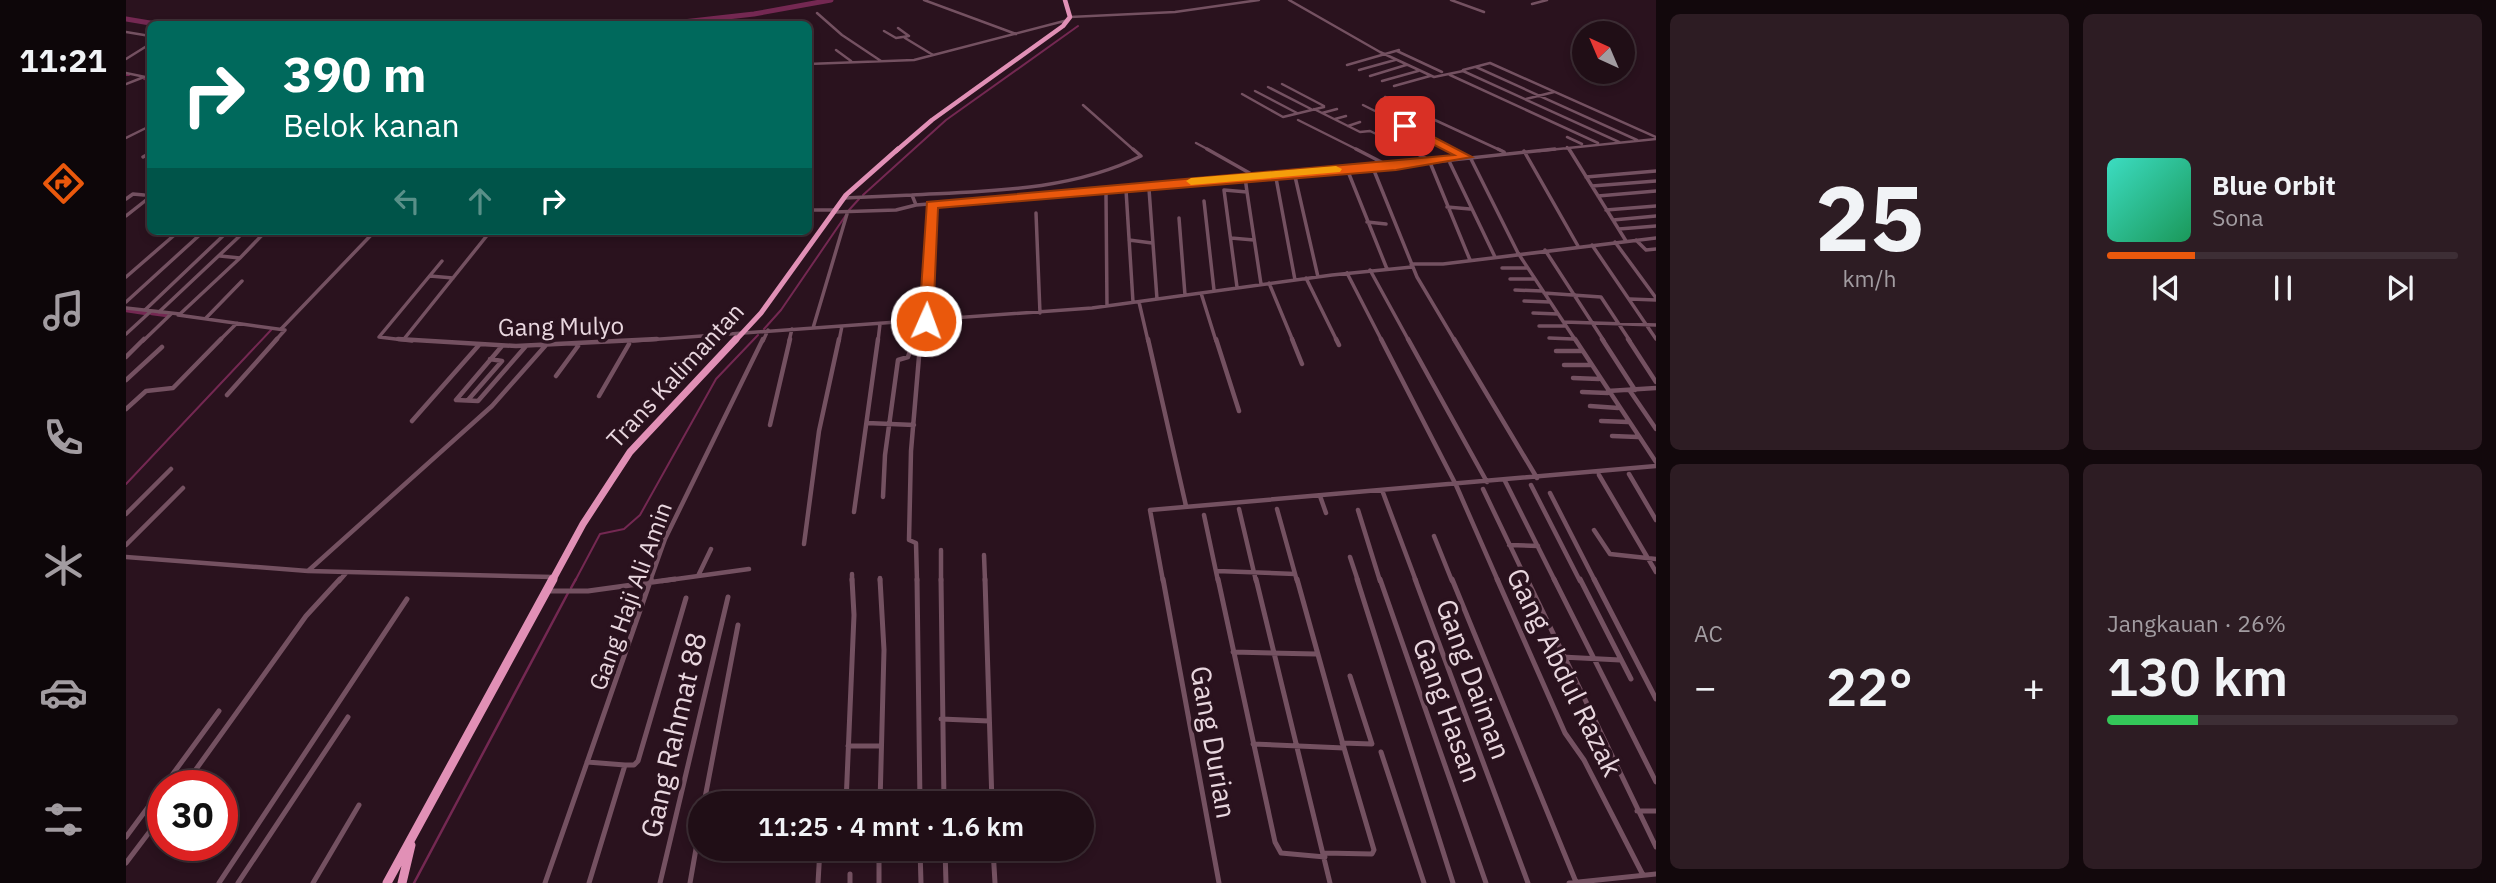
<!DOCTYPE html>
<html lang="id">
<meta charset="utf-8">
<style>
:root{--surface:#200e16;--page:#2d1c23;--text:#f1f3f6;--muted:#a29ca1;--line:#3d2e35;--accent:#ea580c}
body{margin:0;font-family:"IBM Plex Sans",sans-serif;background:var(--page);color:var(--text);height:100vh;display:flex;flex-direction:column;font-size:26px;white-space:nowrap}
*{box-sizing:border-box;margin:0}
p{font-size:23px;color:var(--muted)}
.icon{flex:none;width:38px;height:38px;fill:none;stroke:currentColor;stroke-width:2;stroke-linecap:round;stroke-linejoin:round}
.map{position:relative;flex:1;overflow:hidden}
.details{display:flex;flex-direction:column;gap:14px;padding:14px;background:#12080c;width:840px}
.details>*{flex:none}
.hud{position:absolute;left:21px;top:21px;width:665px;height:214px;border-radius:10px;box-shadow:0 4px 10px #0003,0 0 0 2px var(--line);background:#00695c;color:#fff;overflow:hidden}
.needle{width:46px;rotate:316deg}
.fabs{position:absolute;left:1446px;top:21px;display:grid;gap:14px}
.fabs a{display:grid;place-items:center;width:63px;height:63px;border-radius:50%;background:var(--surface);box-shadow:0 4px 10px #0003,0 0 0 2px var(--line);font-size:35px}
.speed{position:absolute;left:21px;top:770px;display:flex;gap:14px;font-size:35px;font-weight:700;text-align:center}
.speed>*{display:grid;place-content:center;width:91px;height:91px;border-radius:50%;background:var(--surface);box-shadow:0 4px 10px #0003,0 0 0 2px var(--line);line-height:1}
.speed .limit{border:10px solid #d22;background:#fff;color:#111}
.pin{position:absolute;display:grid;place-items:center;width:60px;height:60px;color:#fff;margin:-30px;border-radius:14px;box-shadow:0 4px 10px #0006}
.me{position:absolute;width:77px;margin:-38px;rotate:2deg;stroke-linejoin:round;filter:drop-shadow(0 0 5px #0008)}
.turn{display:flex;align-items:center;gap:24px;height:147px;padding:0 21px;font-size:32px}
.turn .icon{width:91px;height:91px;stroke-width:2.5}
.turn b{display:block;font-size:49px;line-height:60px}
.lanes{display:flex;align-items:center;height:66px;padding:0 21px;background:#0003;justify-content:center;gap:35px;direction:ltr}
.lanes .off{opacity:.35}
.big{font-size:52px;font-weight:600;line-height:1.1}
.details .card{flex:1;display:flex;flex-direction:column;justify-content:center;gap:10px;min-width:0;padding:0 24px;border-radius:10px;background:var(--page)}
.details .dial{align-items:center;gap:0}
.dial b{font-size:91px;line-height:1}
.song{display:flex;align-items:center;gap:21px}
.cover{width:84px;height:84px;border-radius:10px;background:linear-gradient(135deg,hsl(170 70% 55%),hsl(150 70% 35%))}
.played{height:7px;border-radius:4px;background:linear-gradient(90deg,var(--accent) 25%,var(--line) 25%)}
.keys{display:flex;justify-content:space-around;direction:ltr}
.heat{display:flex;justify-content:space-between;align-items:center;font-size:38px;direction:ltr}
.charge{height:10px;border-radius:5px;background:linear-gradient(90deg,#34c759 26%,var(--line) 0)}
.details .tiles{flex:1;display:grid;gap:14px;grid-template-columns:repeat(2,1fr)}
.trip{position:absolute;left:562px;top:791px;width:406px;height:70px;border-radius:35px;background:var(--surface);box-shadow:0 4px 10px #0003,0 0 0 2px var(--line);font-weight:600;line-height:70px;text-align:center}
main{display:flex;flex:1;min-height:0}
.tabs{display:flex;flex-direction:column;width:126px;justify-content:space-around;align-items:center;background:#0d0609;color:var(--muted)}
.tabs .icon{width:49px;height:49px}
.tabs .active{color:var(--accent)}
.tabs b{font-size:32px;color:var(--text)}
.map>svg:first-child{display:block}
.lines{fill:none;stroke-linecap:round;stroke-linejoin:round}
.stream-far1{stroke:#742852;stroke-width:2}
.stream{stroke:#742852;stroke-width:2.5}
.canal{stroke:#742852;stroke-width:4.5}
.river{stroke:#742852;stroke-width:5}
.minor-far3{stroke:#745161;stroke-width:2.5}
.minor-far2{stroke:#745161;stroke-width:3.5}
.minor-far1{stroke:#745161;stroke-width:4.5}
.minor{stroke:#745161;stroke-width:5}
.trunk-far3{stroke:#e190b6;stroke-width:4.5}
.trunk-far2{stroke:#e190b6;stroke-width:5}
.trunk-far1{stroke:#e190b6;stroke-width:7}
.trunk{stroke:#e190b6;stroke-width:9}
.route{fill:#ea580c;stroke:#983908;stroke-width:2}
.slow{fill:#f59e0b}
.labels{text-anchor:middle;dominant-baseline:central;stroke-width:7;stroke-linejoin:round;paint-order:stroke}
.street-label{font-size:24px;fill:#e9d7df;stroke:#2a121e}
.near-street-label{font-size:28px;fill:#e9d7df;stroke:#2a121e}
</style>
<main>
<nav class="tabs">
<b>11:21</b>
<svg class="icon active" aria-label="directions" viewBox="0 0 24 24"><path d="M12 3l9 9-9 9-9-9zM9 14v-3h6M13 9l2 2-2 2"/></svg>
<svg class="icon" aria-label="music" viewBox="0 0 24 24"><path d="M9 18V5l10-2v13"/><circle cx="6" cy="18" r="3"/><circle cx="16" cy="16" r="3"/></svg>
<svg class="icon" aria-label="phone" viewBox="0 0 24 24"><path d="M5 4h4l2 5-3 2q2 4 5 5l2-3 5 2v4C11 20 4 13 5 4z"/></svg>
<svg class="icon" aria-label="climate" viewBox="0 0 24 24"><path d="M12 3v18M4 7l16 10M4 17L20 7"/></svg>
<svg class="icon" aria-label="car" viewBox="0 0 24 24"><path d="M5 17H2v-5l4-1 3-4h7l3 4 3 1v5h-3M9 17h6M6 11h13"/><circle cx="7" cy="17" r="2"/><circle cx="17" cy="17" r="2"/></svg>
<svg class="icon" aria-label="filters" viewBox="0 0 24 24"><path d="M4 7h16M4 17h16"/><circle cx="9" cy="7" r="2"/><circle cx="15" cy="17" r="2"/></svg>
</nav>
<div class="map">
<svg width="1530" height="883" viewBox="0 0 1530 883">
<rect width="100%" height="100%" fill="#2a121e"/>
<g class="lines">
<path class="stream-far1" d="M0,75H3
M18,79L24,80
M737,195L820,120L952,26
M723,210L733,199
M638,329L655,310L720,215
M0,484L146,329
M449,581L474,534L498,529L514,515L590,379L632,335"/>
<path class="stream" d="M445,588L450,579
M288,883L442,593"/>
<path class="canal" d="M0,310L20,313
M26,313L41,315"/>
<path class="river" d="M0,19L30,24
M539,24L628,14L705,0"/>
<path class="minor-far3" d="M798,0L890,34
M1163,0L1254,52L1308,77L1337,71L1493,142
M1325,0L1358,12
M1406,4L1421,0
M691,13L716,35L755,61
M944,17L1049,12L1133,0
M758,31L770,38L783,36L772,28
M0,32L24,36
M779,38L807,55
M710,50L725,61
M1271,51L1316,72
M0,59L24,44
M682,64L788,60L942,20
M1221,65L1273,50
M1350,67L1511,140
M1233,70L1269,60
M1337,70L1364,63L1530,137
M0,73L24,78
M1324,75L1472,143
M1244,76L1280,65
M1256,81L1292,71
M0,84L18,77
M1156,84L1198,106
M1268,86L1304,76
M1142,87L1185,109
M1129,91L1171,113
M1116,94L1157,117L1198,107
M1259,97L1376,151
M1400,99L1428,92
M957,105L1009,151
M1237,105L1329,151
M1188,109L1234,132L1244,131L1285,151
M1196,113L1211,109
M1209,119L1220,116
M1172,120L1234,151
M1222,126L1234,122
M1441,137L1456,144
M0,138L24,126
M1070,143L1085,151
M1441,147L1444,151
M1413,151L1530,139"/>
<path class="minor-far2" d="M1081,149L1127,175
M1230,149L1263,166
M1282,149L1303,160L1344,260
M1325,149L1340,157
M1372,149L1378,152
M1443,149L1500,241
M1398,151L1452,246
M17,157L24,153
M1344,157L1392,253L1450,341
M1324,163L1369,257
M1247,168L1291,277L1329,341
M1221,169L1261,269
M1168,172L1192,277
M1119,177L1121,192
M1460,177L1530,171
M1150,178L1169,280
M1466,186L1530,181
M1023,189L1031,299
M1000,190L1007,302
M980,194L981,306
M786,195C862,191 945,191 1015,156L1007,149
M1472,196L1530,191
M718,198L786,195L790,205
M0,199L7,194L18,195
M1078,201L1088,290
M1321,207L1344,209
M682,210H708
M1480,210L1530,206
M708,212L770,210L790,205L1270,166L1429,149
M910,213L914,313
M0,216L24,197
M1053,218L1059,295
M1487,220L1530,216
M1241,222L1260,224
M1493,229L1530,226
M1105,238L1128,240
M1003,240L1026,243
M1510,240L1520,250L1530,249
M1489,242L1530,298
M1466,245L1530,339
M1419,250L1478,341
M114,258L140,231
M1285,264H1317L1530,238
M1376,268H1401
M1244,270L1283,341
M1221,273L1256,341
M304,276L327,278
M0,277L53,231
M1180,278L1211,341
M1384,279H1408
M1143,283L1167,341
M1111,287L1098,190L1121,192L1135,284
M1389,290L1416,291
M1075,293L1090,341
M1418,293L1475,297L1504,341
M1504,299L1530,300
M1398,301L1424,302
M0,302L78,231
M1013,302L1022,341
M0,308L54,314L114,258L94,256
M19,310L99,234
M33,312L119,231
M1407,313L1432,314
M52,315L159,330L149,341
M80,318L116,281
M800,321L806,204
M786,322L788,341
M1438,322L1530,325
M1413,326H1440
M156,328L249,231
M687,328L721,214
M0,334L24,312
M1423,338L1447,339
M278,339L363,233
M17,341L45,314
M93,341L111,323
M286,341L253,337L316,261
M507,341L966,308L1206,275L1286,267
M637,341L642,330
M663,341L666,329
M713,341L716,326
M752,341L754,324"/>
<path class="minor-far1" d="M272,339L390,346L531,339
M1022,339L1060,506
M1090,339L1113,411
M1166,339L1176,364
M1210,339L1213,345
M1255,339L1330,485L1372,581
M1282,339L1361,482
M1328,339L1411,478
M1449,339L1530,462
M1476,339L1509,390
M1502,339L1530,382
M788,343L794,345L785,451L783,540L790,543L791,581
M420,345L366,406L182,571L428,577
M376,346L330,400L352,401L400,346
M1430,351H1455
M0,357L18,339
M1438,365H1464
M430,376L452,346
M1447,378L1473,379
M0,380L36,347
M1482,391L1530,388
M1504,391L1530,429
M1456,392L1482,393
M101,395L151,339
M473,396L503,344
M342,400L376,361L364,359
M1464,406L1492,408
M0,409L20,391L47,388L95,339
M286,421L353,345
M1475,421L1502,422
M741,423L788,425
M644,425L664,339
M1486,436L1512,437
M1503,474L1530,520
M1473,475L1530,572
M1379,481L1429,581
M1405,485L1454,581
M1357,489L1401,581
M1256,490L1290,581
M1424,493L1469,581
M1194,496L1200,513
M757,497L759,455L772,360L782,357L788,339
M1113,509L1130,581
M1151,509L1171,581
M1232,510L1254,581
M728,512L752,339
M0,514L45,469
M1078,515L1092,581
M1468,530L1484,554L1530,559
M1308,536L1326,581
M678,544L693,431L713,339
M0,545L57,488
M1383,545L1412,546
M815,550V581
M858,555L859,581
M0,557L182,571
M1224,557L1232,581
M1091,571L1169,574
M726,574V581
M572,576L585,549
M754,578V581
M213,581L220,573
M524,581L539,539L637,339
M536,581L623,569
M1037,581L1024,510L1530,466"/>
<path class="minor" d="M791,579L794,803
M815,579L818,803
M859,579L866,803
M1037,579L1093,883
M1092,579L1149,842L1155,853L1199,857
M1130,579L1204,883
M1231,579L1327,883
M1254,579L1360,883
M1289,579L1402,883
M1326,579L1450,882
M1371,579L1439,733L1458,760L1517,875
M1401,579L1530,847
M1428,579L1530,782
M1454,579L1505,679
M1468,579L1530,699
M422,591H462L549,579
M1107,652L1190,654
M1436,657L1494,660
M815,719L863,721
M1216,743L1246,744L1224,676
M1127,744L1218,748L1171,579
M722,746H755
M1255,752L1298,883
M461,762L499,765
M38,786L93,711
M58,786L180,616L214,579
M578,803L612,625
M720,803L728,615L726,579
M754,803L758,650L754,579
M1511,811H1530
M0,837L37,787
M753,849V883
M794,849L795,883
M819,849L820,883
M867,849L869,883
M1198,853L1246,854L1248,850L1218,748
M0,863L37,814
M724,874V883
M93,883L281,599
M112,883L222,717
M187,883L233,805
M419,883L525,579
M463,883L499,765H508L512,761L560,598
M534,883L602,597
M564,883L574,826
M692,883L694,849
M1443,883L1530,874"/>
<path class="trunk-far3" d="M770,151L806,120L937,26L944,17L939,0"/>
<path class="trunk-far2" d="M609,341L635,313L720,195L772,149"/>
<path class="trunk-far1" d="M426,581L457,524L504,452L610,339"/>
<path class="trunk" d="M261,883L427,579
M276,883L285,845"/>
</g>
<path class="route" d="M1279,122L1346,157L1270,170L812,208L807,321L800,326L793,321L801,202L1328,155L1275,128L1273,126Z"/>
<path class="slow" d="M1210,166L1216,169L1214,172L1065,185L1060,181L1065,178Z"/>
<g class="labels">
<g class="street-label">
<text transform="translate(435 326) rotate(-1)">Gang Mulyo</text>
<text transform="translate(549 375) rotate(-47)">Trans Kalimantan</text>
<text transform="translate(504 596) rotate(-70)">Gang Haji Ali Amin</text>
</g>
<g class="near-street-label">
<text transform="translate(1439 672) rotate(64)">Gang Abdul Razak</text>
<text transform="translate(1348 679) rotate(70)">Gang Daiman</text>
<text transform="translate(1322 710) rotate(70)">Gang Hasan</text>
<text transform="translate(547 735) rotate(-77)">Gang Rahmat 88</text>
<text transform="translate(1088 742) rotate(80)">Gang Durian</text>
</g>
</g>
</svg>
<div class="fabs">
<a><svg class="needle" viewBox="-14 -14 28 28"><path d="M0-13l5 13h-10z" fill="#e53935"/><path d="M0 13l5-13h-10z" fill="#a29ca1"/></svg></a>
</div>
<div class="speed"><div class="limit">30</div></div>
<div class="pin" style="left:1279px;top:126px;background:#d93025"><svg class="icon" aria-label="arrive" viewBox="0 0 24 24"><path d="M6 21V4h12l-3 4 3 4H6"/></svg></div>
<svg class="me" style="left:800px;top:321px" viewBox="-20 -20 40 40"><circle r="17" fill="#ea580c" stroke="#fff" stroke-width="3"/><path d="M0-11L8 9 0 5-8 9z" fill="#fff"/></svg>
<div class="trip">11:25 · 4 mnt · 1.6 km</div>
<div class="hud">
<div class="turn"><svg class="icon" aria-label="right" viewBox="0 0 24 24"><path d="M7 20v-9h11M14 6l5 5-5 5"/></svg><div><b>390 m</b>Belok kanan</div></div>
<div class="lanes"><svg class="icon off" aria-label="left" viewBox="0 0 24 24"><path d="M17 20v-9H6M10 6l-5 5 5 5"/></svg><svg class="icon off" aria-label="ahead" viewBox="0 0 24 24"><path d="M12 20V5M6 11l6-6 6 6"/></svg><svg class="icon" aria-label="right" viewBox="0 0 24 24"><path d="M7 20v-9h11M14 6l5 5-5 5"/></svg></div>
</div>
</div>
<section class="details">
<div class="tiles">
<div class="card dial"><b>25</b><p>km/h</p></div>
<div class="card">
<div class="song"><i class="cover"></i><div><b>Blue Orbit</b><p>Sona</p></div></div>
<div class="played"></div>
<div class="keys"><svg class="icon" aria-label="previous" viewBox="0 0 24 24"><path d="M18 5L8 12l10 7zM5 5v14"/></svg><svg class="icon" aria-label="pause" viewBox="0 0 24 24"><path d="M8 5v14M16 5v14"/></svg><svg class="icon" aria-label="next" viewBox="0 0 24 24"><path d="M6 5l10 7-10 7zM19 5v14"/></svg></div>
</div>
<div class="card"><p>AC</p>
<div class="heat"><a>−</a><b class="big">22°</b><a>+</a></div>
</div>
<div class="card"><p>Jangkauan · 26%</p><b class="big">130 km</b><div class="charge"></div></div>
</div>
</section>
</main>
